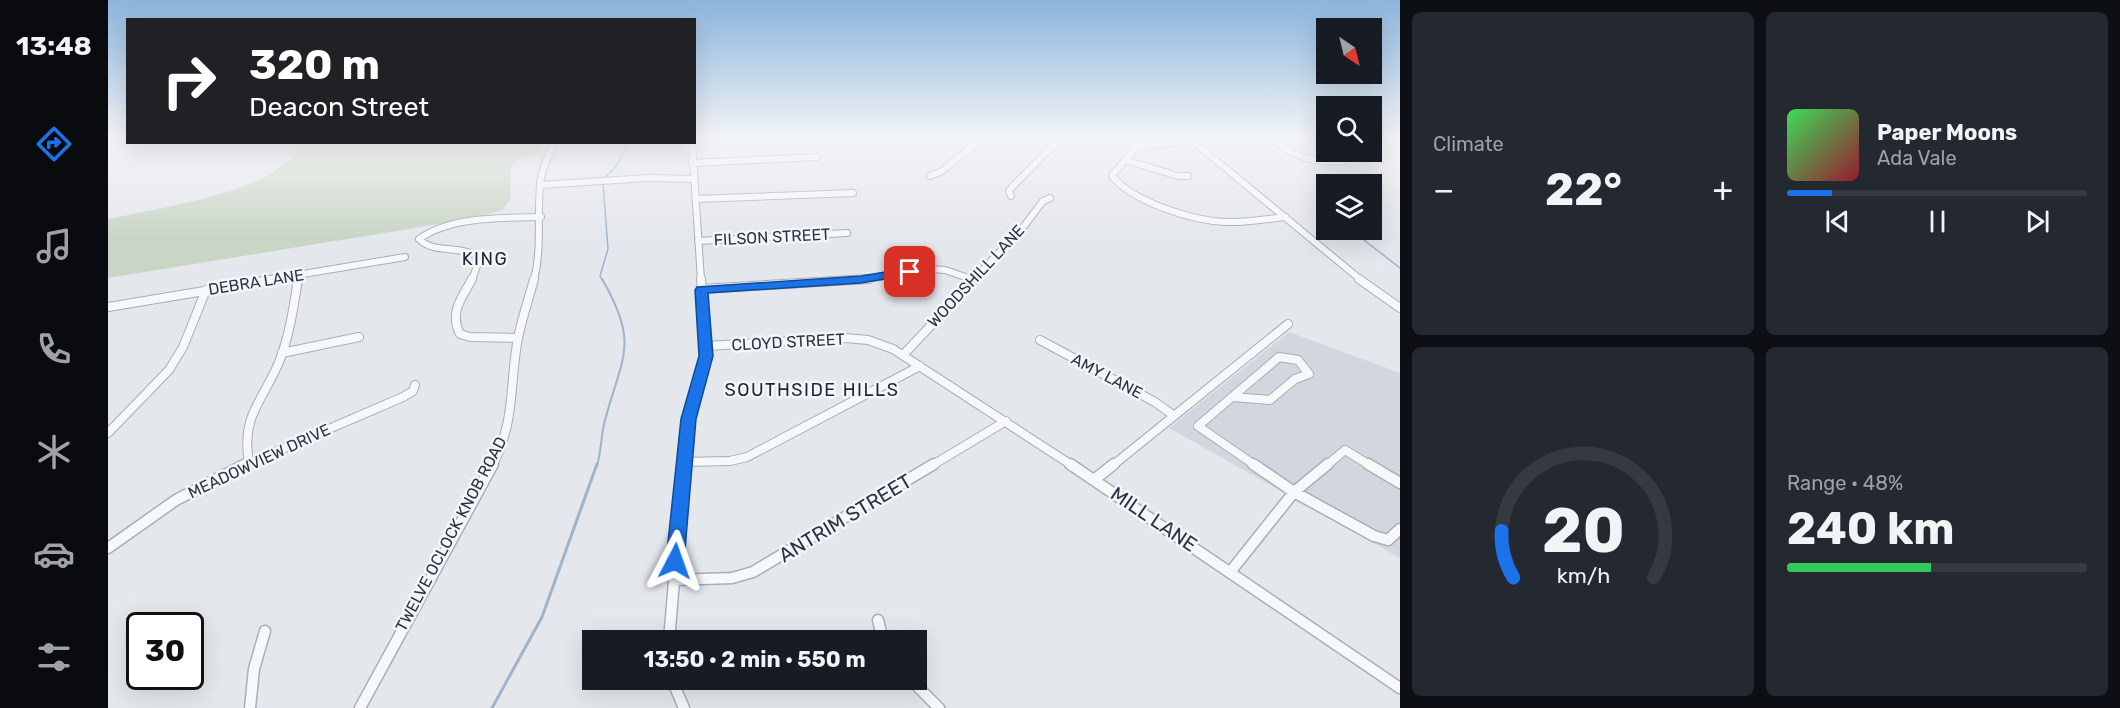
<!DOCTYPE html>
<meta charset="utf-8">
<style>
:root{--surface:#171b24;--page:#242831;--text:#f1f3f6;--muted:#9ea1a6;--line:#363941;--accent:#1a73e8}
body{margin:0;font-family:Rubik,sans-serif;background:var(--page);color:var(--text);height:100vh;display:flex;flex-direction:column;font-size:22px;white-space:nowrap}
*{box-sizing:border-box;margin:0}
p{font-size:20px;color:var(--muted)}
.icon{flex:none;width:33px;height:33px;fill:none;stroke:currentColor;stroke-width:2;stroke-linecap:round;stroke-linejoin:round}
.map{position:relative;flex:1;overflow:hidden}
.details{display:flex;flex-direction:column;gap:12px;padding:12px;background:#0d0f14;width:720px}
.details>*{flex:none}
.guide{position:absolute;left:18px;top:18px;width:570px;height:126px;border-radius:0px;box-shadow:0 6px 24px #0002;background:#202124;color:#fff;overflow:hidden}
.needle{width:39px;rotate:145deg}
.tools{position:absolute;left:1208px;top:18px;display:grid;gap:12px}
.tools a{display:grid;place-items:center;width:66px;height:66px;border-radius:0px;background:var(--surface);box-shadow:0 6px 24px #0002;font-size:30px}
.speed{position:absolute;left:18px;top:612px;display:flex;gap:12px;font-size:30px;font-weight:700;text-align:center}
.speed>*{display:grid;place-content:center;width:78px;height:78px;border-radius:50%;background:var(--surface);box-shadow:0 6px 24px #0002;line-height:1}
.speed .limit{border:3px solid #111;border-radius:9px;background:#fff;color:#111}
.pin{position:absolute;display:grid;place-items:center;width:51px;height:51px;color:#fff;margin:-26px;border-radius:12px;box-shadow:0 3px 9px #0006}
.me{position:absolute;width:66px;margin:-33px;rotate:4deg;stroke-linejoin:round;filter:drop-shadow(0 0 4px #0008)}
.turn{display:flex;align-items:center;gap:21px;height:126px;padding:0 24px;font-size:27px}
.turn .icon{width:78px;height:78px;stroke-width:2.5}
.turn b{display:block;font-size:42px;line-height:51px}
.big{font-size:45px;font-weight:700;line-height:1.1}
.details .widget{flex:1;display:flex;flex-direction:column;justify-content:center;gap:9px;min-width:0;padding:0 21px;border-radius:9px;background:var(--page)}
.details .dial{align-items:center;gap:0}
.dial svg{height:156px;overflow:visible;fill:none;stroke:var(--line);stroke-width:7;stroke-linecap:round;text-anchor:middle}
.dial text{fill:var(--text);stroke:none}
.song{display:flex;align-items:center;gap:18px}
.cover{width:72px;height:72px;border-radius:9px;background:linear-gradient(135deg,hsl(130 70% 55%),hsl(350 70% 35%))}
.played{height:6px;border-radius:3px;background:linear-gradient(90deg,var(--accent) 15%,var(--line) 15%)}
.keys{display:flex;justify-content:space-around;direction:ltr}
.heat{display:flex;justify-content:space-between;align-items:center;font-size:33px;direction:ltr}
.charge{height:9px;border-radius:4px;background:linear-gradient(90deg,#34c759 48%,var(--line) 0)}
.details .tiles{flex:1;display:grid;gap:12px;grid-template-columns:repeat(2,1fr)}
.trip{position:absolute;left:474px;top:630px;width:345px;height:60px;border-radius:0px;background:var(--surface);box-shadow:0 6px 24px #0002;font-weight:700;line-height:60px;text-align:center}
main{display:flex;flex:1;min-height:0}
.menu{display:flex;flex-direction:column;width:108px;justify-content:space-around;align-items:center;background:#090b0e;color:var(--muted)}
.menu .icon{width:42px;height:42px}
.menu .on{color:var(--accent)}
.menu b{font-size:27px;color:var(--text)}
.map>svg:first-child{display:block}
.built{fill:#d2d6de}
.green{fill:#c9d6c5}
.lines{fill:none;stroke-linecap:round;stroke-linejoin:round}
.stream-far2{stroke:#9fb4cc;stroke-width:1.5}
.stream-far1{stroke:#9fb4cc;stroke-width:2}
.stream{stroke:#9fb4cc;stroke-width:3}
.minor-far2-casing{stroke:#a9aeb7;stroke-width:8}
.minor-far1-casing{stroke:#a9aeb7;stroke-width:10}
.minor-casing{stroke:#a9aeb7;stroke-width:13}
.minor-far2{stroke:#f7f8fa;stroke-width:6}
.minor-far1{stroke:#f7f8fa;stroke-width:8}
.minor{stroke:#f7f8fa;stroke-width:10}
.route{fill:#1a73e8;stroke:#114b97;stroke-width:1.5}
.labels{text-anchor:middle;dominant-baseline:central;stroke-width:5;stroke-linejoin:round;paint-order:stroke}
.street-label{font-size:16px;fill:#2b3445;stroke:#f4f6f9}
.neighbourhood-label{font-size:18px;letter-spacing:1.5px;fill:#1d2536;stroke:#f4f6f9}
.near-street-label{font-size:20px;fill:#2b3445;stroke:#f4f6f9}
</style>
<main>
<nav class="menu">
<b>13:48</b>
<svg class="icon on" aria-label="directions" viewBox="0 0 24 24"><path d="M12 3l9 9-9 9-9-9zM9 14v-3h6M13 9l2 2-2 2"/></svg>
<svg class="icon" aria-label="music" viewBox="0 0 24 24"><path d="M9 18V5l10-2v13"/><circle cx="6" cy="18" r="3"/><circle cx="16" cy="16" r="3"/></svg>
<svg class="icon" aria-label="phone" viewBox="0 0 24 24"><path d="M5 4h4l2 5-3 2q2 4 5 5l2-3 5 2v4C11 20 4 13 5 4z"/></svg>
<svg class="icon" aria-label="climate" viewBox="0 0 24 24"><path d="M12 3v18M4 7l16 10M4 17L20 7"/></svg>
<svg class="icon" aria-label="car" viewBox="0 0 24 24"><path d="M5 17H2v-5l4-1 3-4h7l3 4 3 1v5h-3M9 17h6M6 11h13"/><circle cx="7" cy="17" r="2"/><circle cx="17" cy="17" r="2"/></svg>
<svg class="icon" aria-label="filters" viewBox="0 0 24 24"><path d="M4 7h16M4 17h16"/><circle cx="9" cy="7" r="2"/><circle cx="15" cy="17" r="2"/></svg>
</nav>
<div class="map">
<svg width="1292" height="708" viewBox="0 0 1292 708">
<rect width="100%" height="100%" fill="#e4e7ec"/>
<path class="built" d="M1181,332L1292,373V558L1061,428Z"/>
<path class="green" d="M199,143H435L431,151L409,160L403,167L402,200L395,210L361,219L276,233L0,278V219C47,209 124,197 164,173C177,165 188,153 199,143Z"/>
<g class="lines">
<path class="stream-far2" d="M496,178L507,168L521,142
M1256,240L1292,268
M494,280L492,276L500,249L495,183"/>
<path class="stream-far1" d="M489,466C493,452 493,438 496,424C513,357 533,346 494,279"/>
<path class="stream" d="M384,708L434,617L489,464"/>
<defs>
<path id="minor-far2" d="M1081,138L1253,280
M1169,138L1170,143C1190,159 1212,164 1237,161L1241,152
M1270,138L1292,143
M1084,141L1029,146L1004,176C1025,202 1085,221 1118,222C1138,223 1158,219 1178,217
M584,142L593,280
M1017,160L1070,176H1080
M584,163L709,157
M822,176L834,171L874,138
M432,185L540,178L587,179
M903,196L901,191L907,184L953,138
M587,199L745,193
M590,241L739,233
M159,280L297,257
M190,280L191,275
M364,280L369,266V256C352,245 325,254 311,239C343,216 395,218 433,217
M426,280C434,249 429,218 432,186C433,170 440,156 447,142
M750,280L822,269L837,270L866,280
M865,280L917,225L935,201L942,198"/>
<path id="minor-far1" d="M364,279C354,298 341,312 352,334L362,337L410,338
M862,279L866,280
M1251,279L1292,308
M593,289L761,279
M0,307L168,279
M932,340L1047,402L1065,415
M598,346L737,338L760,340L785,349L965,466
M174,353L251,337
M795,355L867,279
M1125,397L1162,400L1187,379L1201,374L1190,360L1171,357L1090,426L1148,466
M0,433L61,370L75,347L98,290
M141,462C132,414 158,398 173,357C182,332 186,305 190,279
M576,462L622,461L639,457L812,366
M135,466L295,397L305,391L307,385
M384,466C408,421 401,385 410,338C414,318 421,298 426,279
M575,466L578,434L598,356L593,279
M823,466L898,421
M1004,466L1180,324
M1218,466L1237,450L1263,466"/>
<path id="minor" d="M962,464L1292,688
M1145,464L1186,492L1266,536L1280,540L1292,529
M1260,464L1292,483
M987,479L1006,464
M0,548L68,500L138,464
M1123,571L1186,492L1220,464
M566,580L624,578L645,572L826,464
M770,620L775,640
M561,640L576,464
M564,680L576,708
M803,680L831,708
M142,708L146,669L157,631
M252,708L385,464"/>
</defs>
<use href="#minor-far2" class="minor-far2-casing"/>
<use href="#minor-far1" class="minor-far1-casing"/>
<use href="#minor" class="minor-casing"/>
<use href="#minor-far2" class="minor-far2"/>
<use href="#minor-far1" class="minor-far1"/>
<use href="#minor" class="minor"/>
</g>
<linearGradient id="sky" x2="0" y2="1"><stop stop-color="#8bb4dd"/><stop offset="0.58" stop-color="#f3f4f6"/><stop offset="1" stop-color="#f3f4f6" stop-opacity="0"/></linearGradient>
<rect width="1292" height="237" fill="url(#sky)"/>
<path class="route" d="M802,268L806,269V274L753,283L600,293L605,356L588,419L576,561L573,567L567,569L561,567L558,561L573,419L591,356L587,290L589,287L753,276Z"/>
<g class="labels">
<g class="street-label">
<text transform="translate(664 237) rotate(-3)">FILSON STREET</text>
<text transform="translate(868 276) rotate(-47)">WOODSHILL LANE</text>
<text transform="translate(148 282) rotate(-9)">DEBRA LANE</text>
<text transform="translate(680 342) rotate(-3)">CLOYD STREET</text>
<text transform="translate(999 376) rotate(28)">AMY LANE</text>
<text transform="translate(151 461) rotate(-25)">MEADOWVIEW DRIVE</text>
<text transform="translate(343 534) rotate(-62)">TWELVE OCLOCK KNOB ROAD</text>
</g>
<g class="neighbourhood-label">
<text x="377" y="259">KING</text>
<text x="704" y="390">SOUTHSIDE HILLS</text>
</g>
<g class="near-street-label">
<text transform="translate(737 518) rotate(-31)">ANTRIM STREET</text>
<text transform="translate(1046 519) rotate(34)">MILL LANE</text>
</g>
</g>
</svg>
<div class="tools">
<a><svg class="needle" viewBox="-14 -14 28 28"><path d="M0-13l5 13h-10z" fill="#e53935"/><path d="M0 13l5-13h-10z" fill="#9ea1a6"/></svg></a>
<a><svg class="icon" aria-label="search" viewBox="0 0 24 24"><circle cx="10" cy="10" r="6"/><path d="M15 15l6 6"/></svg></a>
<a><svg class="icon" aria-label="layers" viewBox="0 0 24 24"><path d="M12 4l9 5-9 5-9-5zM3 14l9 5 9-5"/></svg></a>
</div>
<div class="speed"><div class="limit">30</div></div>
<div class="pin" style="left:802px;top:272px;background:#d93025"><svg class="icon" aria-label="arrive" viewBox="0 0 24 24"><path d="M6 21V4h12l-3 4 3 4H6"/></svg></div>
<svg class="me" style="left:567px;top:561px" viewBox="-20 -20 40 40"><path d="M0-17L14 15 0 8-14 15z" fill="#1a73e8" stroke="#fff" stroke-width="4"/></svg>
<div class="trip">13:50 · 2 min · 550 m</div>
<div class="guide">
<div class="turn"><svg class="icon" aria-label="right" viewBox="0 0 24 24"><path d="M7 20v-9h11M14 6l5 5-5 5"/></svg><div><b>320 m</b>Deacon Street</div></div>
</div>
</div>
<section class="details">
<div class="tiles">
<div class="widget"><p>Climate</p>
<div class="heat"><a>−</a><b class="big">22°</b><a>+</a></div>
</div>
<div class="widget">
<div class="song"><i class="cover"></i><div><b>Paper Moons</b><p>Ada Vale</p></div></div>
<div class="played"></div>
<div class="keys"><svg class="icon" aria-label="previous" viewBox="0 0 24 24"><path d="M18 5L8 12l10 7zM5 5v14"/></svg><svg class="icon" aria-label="pause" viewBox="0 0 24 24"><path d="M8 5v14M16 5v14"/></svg><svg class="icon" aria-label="next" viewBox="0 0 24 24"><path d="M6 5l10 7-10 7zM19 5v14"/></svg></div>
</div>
<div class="widget dial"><svg viewBox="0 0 100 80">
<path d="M14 69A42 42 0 1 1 86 69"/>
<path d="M14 69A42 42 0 0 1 8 45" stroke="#1a73e8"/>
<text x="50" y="56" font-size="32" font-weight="700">20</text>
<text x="50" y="72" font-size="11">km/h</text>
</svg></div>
<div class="widget"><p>Range · 48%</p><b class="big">240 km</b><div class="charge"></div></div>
</div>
</section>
</main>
